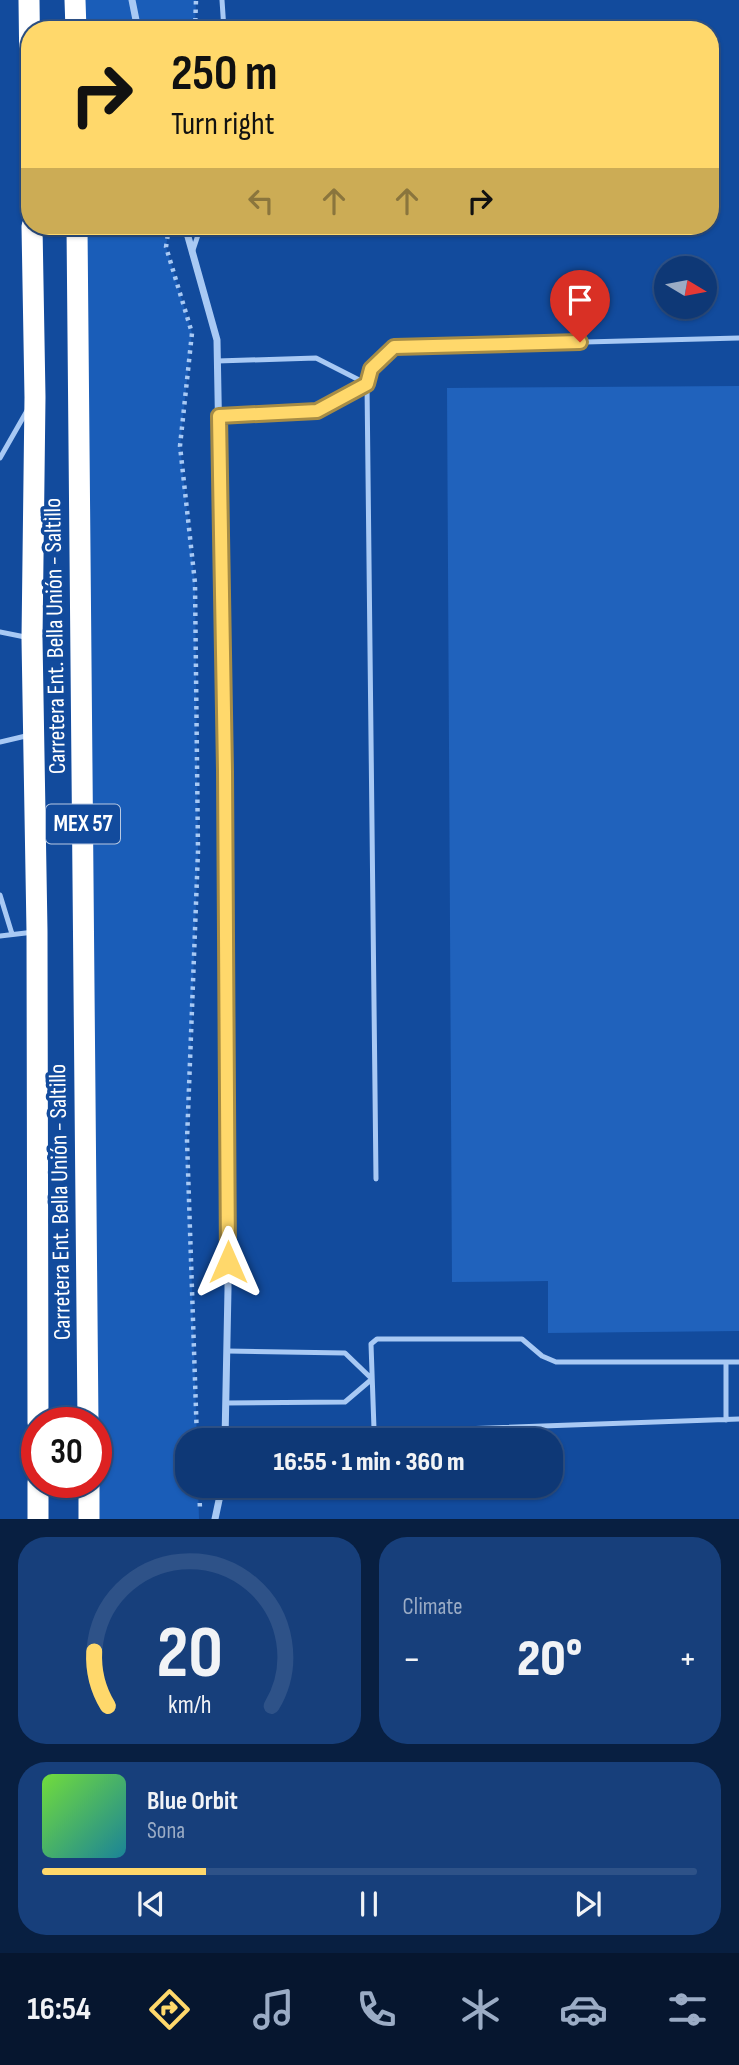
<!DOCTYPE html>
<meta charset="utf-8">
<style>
:root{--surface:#0e3876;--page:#173f7b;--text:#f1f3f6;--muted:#9bacc5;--line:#2e5288;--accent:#ffd86b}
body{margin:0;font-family:"Sofia Sans Condensed",sans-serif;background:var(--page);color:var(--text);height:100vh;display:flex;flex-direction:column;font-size:26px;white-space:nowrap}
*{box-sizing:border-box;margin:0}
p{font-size:23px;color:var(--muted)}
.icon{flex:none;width:38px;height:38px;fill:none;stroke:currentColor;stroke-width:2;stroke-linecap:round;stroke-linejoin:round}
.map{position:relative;height:1519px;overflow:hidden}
.drawer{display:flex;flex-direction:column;gap:18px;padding:18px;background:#081f41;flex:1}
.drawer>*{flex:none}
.hud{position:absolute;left:21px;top:21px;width:698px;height:214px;border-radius:28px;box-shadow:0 2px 5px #0004,0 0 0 2px var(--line);background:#ffd86b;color:#111;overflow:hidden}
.needle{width:46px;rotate:100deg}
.buttons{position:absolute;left:654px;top:256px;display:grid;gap:14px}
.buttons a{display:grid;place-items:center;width:63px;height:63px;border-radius:50%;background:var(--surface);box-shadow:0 2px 5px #0004,0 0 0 2px var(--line);font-size:35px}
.speed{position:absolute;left:21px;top:1407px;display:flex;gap:14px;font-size:35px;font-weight:700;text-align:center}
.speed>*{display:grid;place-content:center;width:91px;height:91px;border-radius:50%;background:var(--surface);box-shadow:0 2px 5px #0004,0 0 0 2px var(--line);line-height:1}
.speed .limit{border:10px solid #d22;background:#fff;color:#111}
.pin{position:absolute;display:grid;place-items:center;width:60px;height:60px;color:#fff;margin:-72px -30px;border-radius:50% 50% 50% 0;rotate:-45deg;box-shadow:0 0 7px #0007}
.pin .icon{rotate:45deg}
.me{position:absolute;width:77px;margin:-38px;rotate:0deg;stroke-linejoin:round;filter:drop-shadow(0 0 5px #0008)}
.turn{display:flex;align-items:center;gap:24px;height:147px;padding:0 35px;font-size:32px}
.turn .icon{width:91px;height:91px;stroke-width:2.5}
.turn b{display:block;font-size:49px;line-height:60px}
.lanes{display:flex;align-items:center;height:66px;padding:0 35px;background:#0003;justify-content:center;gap:35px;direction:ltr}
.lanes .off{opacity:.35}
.big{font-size:52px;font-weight:800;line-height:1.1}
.drawer .card{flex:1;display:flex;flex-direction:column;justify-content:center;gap:10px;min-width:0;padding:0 24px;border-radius:28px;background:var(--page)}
.drawer .dial{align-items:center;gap:0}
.dial svg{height:182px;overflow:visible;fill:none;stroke:var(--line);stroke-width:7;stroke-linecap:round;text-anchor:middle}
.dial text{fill:var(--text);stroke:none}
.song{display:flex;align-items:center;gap:21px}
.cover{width:84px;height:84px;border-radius:10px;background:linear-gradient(135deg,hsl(100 70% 55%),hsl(190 70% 35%))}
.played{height:7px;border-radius:4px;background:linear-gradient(90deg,var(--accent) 25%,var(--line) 25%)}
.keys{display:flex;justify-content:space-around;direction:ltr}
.heat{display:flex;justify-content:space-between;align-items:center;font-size:38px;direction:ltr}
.drawer .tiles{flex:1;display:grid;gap:18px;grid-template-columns:1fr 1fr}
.card:last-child{grid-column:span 2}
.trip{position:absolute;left:175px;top:1428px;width:388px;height:70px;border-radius:28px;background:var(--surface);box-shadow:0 2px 5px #0004,0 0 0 2px var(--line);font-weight:800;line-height:70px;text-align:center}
.tabs{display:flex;height:112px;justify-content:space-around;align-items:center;background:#06162f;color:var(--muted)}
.tabs .icon{width:49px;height:49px}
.tabs .current{color:var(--accent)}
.tabs b{font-size:32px;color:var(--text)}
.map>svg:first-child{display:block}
.green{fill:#1a5db8}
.building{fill:#2062bc}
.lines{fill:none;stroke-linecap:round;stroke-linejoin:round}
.path{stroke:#a8c9f4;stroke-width:4.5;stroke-dasharray:3.5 5;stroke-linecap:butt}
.lane{stroke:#a8c9f4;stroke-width:5}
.street{stroke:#a8c9f4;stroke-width:7}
.highway{stroke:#fff;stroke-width:21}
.route-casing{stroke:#a68c46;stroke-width:18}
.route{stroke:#ffd86b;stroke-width:12}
.labels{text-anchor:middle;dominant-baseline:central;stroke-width:7;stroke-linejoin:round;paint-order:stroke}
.shield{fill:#124b9d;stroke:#b8c9e2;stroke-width:2}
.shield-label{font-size:23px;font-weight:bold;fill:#fff}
.street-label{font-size:24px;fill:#fff;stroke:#124b9d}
</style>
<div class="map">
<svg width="739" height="1519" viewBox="0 0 739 1519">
<rect width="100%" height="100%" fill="#124b9d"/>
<path class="green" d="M75,0H196L195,30H76Z
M77,226H169L166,247L192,333L180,446L195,583L198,851L187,1140L197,1440H187V1486H198L199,1519H89L96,1482V1423Z"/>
<path class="building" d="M739,386V1331L548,1333V1281L452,1282L447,388Z"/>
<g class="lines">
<path class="path" d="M195,30L196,0
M169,227L166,247L192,333L180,446L195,583L198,851L187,1140L197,1440
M199,1486L200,1509"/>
<path class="lane" d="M222,0L224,30
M192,253L201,226
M217,361L316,358L367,384L317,411L219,416
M0,458L28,409
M0,632L25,637
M0,742L30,735
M0,895L12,934
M0,936L34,932
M376,1179L367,384L371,369L394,347L739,338
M726,1362V1420
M739,1362H556L542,1356L522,1339H377L371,1344L374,1429L380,1432L739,1419
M226,1403L345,1402L372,1379L345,1353L227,1351"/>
<path class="street" d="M132,0L138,30
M185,226L217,340L225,771L228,1289L225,1440
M215,1519L222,1486"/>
<path class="highway" d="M29,0L30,77
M75,0L76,30
M32,226L35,397L32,639L37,931L38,1423
M77,226L88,1423
M38,1482V1519
M89,1482V1519"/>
</g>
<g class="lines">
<defs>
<path id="route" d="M228,1262L225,771L219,416L317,411L367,384L371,369L394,347L580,342"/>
</defs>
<use href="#route" class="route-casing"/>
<use href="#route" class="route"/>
</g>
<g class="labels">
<rect class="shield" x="46" y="804.5" width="74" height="39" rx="5"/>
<g class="shield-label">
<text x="83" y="824">MEX 57</text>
</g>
<g class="street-label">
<text transform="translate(55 636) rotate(-91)">Carretera Ent. Bella Unión - Saltillo</text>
<text transform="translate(60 1202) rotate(-91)">Carretera Ent. Bella Unión - Saltillo</text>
</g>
</g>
</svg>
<div class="buttons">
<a><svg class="needle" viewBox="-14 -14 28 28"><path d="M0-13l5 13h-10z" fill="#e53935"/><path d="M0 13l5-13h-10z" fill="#9bacc5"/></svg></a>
</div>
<div class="speed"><div class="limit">30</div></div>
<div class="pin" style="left:580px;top:342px;background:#d93025"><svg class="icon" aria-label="arrive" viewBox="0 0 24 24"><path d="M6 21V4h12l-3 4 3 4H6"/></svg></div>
<svg class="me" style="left:228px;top:1262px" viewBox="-20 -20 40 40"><path d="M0-17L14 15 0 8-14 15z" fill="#ffd86b" stroke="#fff" stroke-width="4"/></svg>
<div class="trip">16:55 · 1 min · 360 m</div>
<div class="hud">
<div class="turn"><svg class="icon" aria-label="right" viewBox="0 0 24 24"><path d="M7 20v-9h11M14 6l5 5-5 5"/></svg><div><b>250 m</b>Turn right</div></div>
<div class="lanes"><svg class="icon off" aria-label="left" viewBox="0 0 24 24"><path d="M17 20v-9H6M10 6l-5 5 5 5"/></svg><svg class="icon off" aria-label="ahead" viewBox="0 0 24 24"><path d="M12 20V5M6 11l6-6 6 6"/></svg><svg class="icon off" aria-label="ahead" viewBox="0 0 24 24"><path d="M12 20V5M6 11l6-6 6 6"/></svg><svg class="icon" aria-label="right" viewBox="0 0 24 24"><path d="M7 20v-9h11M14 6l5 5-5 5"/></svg></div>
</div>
</div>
<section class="drawer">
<div class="tiles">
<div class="card dial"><svg viewBox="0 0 100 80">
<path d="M14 69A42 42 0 1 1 86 69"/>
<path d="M14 69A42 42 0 0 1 8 45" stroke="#ffd86b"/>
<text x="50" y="56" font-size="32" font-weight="700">20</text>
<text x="50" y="72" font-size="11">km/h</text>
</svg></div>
<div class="card"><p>Climate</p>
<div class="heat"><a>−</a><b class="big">20°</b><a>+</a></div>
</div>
<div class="card">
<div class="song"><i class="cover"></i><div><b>Blue Orbit</b><p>Sona</p></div></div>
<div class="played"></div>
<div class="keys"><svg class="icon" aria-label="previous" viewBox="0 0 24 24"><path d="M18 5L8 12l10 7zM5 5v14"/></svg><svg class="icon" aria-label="pause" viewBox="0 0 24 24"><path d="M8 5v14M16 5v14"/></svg><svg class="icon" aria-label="next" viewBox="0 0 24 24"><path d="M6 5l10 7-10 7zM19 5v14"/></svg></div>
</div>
</div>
</section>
<nav class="tabs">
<b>16:54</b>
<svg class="icon current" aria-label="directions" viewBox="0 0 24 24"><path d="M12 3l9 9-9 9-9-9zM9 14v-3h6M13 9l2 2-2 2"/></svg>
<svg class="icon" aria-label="music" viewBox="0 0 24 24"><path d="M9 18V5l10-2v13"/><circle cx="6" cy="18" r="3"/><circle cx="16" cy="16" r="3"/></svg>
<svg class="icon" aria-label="phone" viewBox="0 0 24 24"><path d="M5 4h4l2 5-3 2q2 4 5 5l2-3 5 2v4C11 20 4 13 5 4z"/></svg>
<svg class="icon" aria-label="climate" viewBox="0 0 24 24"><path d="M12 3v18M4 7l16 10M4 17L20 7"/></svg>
<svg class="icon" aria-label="car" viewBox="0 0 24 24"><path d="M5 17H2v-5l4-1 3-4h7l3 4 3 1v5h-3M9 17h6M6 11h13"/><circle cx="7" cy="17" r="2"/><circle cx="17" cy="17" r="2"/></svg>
<svg class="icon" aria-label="filters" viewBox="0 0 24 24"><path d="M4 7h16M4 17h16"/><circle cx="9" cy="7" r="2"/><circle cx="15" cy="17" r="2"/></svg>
</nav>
